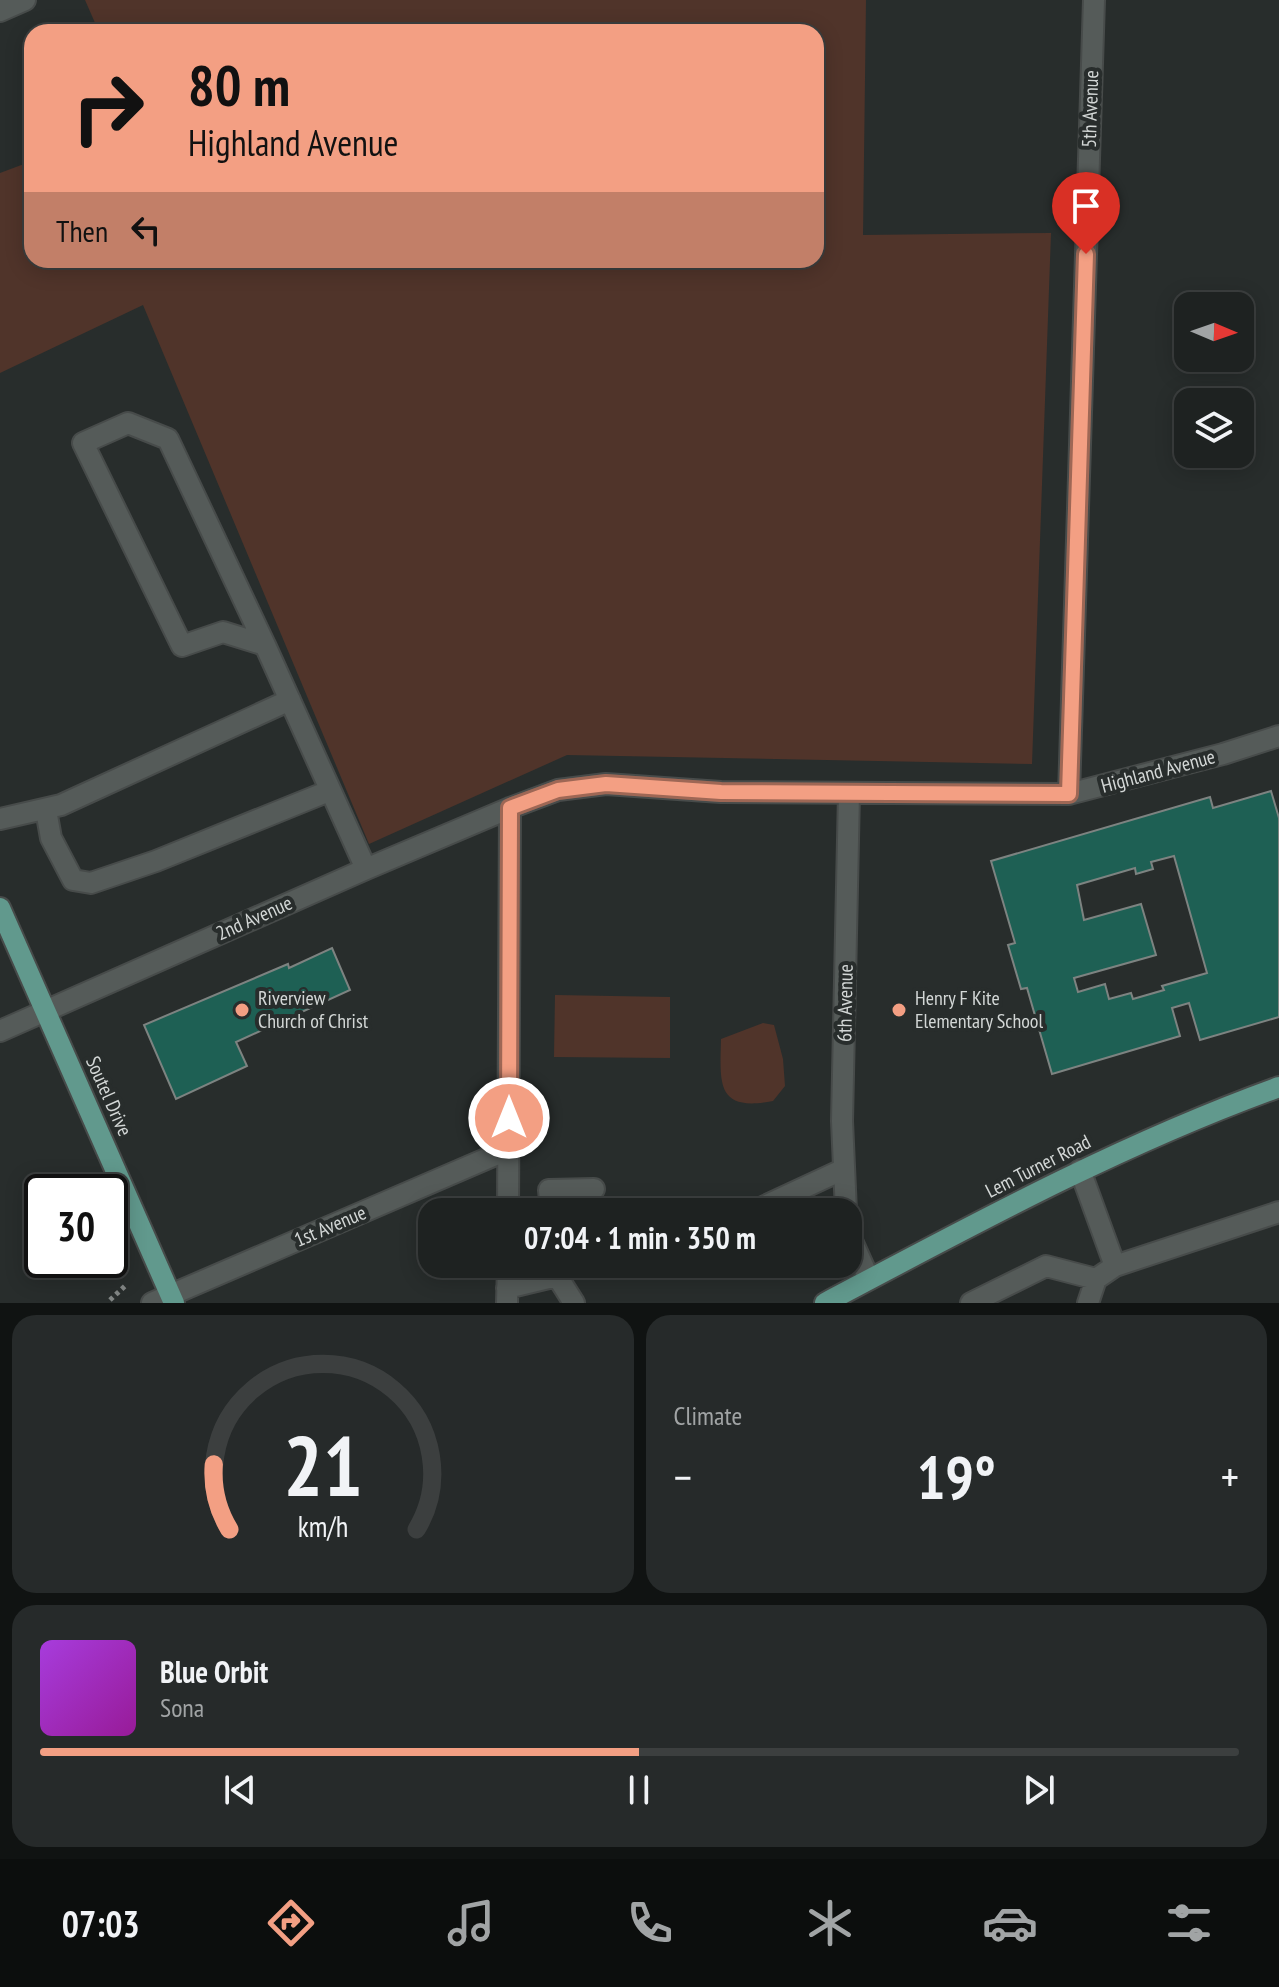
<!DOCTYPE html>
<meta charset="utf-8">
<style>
:root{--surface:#1e2221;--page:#262a2a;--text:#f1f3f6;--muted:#a1a4a5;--line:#3c3f3f;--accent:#f39f83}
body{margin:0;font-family:"PT Sans Narrow",sans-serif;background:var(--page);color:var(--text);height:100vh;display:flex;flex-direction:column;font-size:30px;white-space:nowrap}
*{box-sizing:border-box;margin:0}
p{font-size:26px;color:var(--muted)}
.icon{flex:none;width:44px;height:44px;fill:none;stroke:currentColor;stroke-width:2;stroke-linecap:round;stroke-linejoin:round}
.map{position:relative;height:1303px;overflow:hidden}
.drawer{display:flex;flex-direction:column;gap:12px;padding:12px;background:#101312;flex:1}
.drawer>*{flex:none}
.top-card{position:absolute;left:24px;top:24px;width:800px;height:244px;border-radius:24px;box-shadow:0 4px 20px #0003,0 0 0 2px var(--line);background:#f39f83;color:#111;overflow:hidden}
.needle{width:52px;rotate:92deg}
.controls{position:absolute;left:1174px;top:292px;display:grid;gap:16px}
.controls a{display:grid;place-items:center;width:80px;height:80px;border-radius:16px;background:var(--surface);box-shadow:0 4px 20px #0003,0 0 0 2px var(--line);font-size:40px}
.speed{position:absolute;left:24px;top:1174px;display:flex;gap:16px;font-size:40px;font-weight:700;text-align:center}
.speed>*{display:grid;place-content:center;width:104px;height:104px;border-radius:50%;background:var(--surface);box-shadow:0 4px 20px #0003,0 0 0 2px var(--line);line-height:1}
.speed .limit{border:4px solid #111;border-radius:12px;background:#fff;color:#111}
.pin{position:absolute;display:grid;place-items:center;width:68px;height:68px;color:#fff;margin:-82px -34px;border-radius:50% 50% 50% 0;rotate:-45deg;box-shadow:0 0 8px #0007}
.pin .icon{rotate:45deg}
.me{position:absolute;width:88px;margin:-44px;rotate:0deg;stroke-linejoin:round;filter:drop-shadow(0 0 6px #0008)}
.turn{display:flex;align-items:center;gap:28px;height:168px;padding:0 32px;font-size:36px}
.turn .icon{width:104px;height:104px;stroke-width:2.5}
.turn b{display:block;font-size:56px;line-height:68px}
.then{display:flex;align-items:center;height:76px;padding:0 32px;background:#0003;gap:16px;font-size:30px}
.big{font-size:60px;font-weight:600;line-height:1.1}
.drawer .widget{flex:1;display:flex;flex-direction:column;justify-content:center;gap:12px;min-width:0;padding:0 28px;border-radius:24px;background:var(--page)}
.drawer .dial{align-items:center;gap:0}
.dial svg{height:208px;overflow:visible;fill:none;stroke:var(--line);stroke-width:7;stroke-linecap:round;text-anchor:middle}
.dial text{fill:var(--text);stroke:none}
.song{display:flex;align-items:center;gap:24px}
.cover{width:96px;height:96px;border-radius:12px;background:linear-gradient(135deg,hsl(280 70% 55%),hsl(300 70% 35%))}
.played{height:8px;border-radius:4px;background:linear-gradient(90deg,var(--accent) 50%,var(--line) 50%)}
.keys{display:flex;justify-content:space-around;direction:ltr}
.heat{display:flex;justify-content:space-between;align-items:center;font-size:44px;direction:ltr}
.drawer .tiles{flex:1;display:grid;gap:12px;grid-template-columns:1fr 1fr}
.widget:last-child{grid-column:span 2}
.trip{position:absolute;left:418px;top:1198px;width:444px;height:80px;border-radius:24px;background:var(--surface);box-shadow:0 4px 20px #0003,0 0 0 2px var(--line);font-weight:600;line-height:80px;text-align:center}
.tab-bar{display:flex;height:128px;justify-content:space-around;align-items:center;background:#0c0e0d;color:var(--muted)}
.tab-bar .icon{width:56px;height:56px}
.tab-bar .current{color:var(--accent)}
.tab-bar b{font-size:36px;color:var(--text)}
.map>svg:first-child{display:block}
.green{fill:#50342a}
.building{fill:#1e6054;stroke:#7d8381;stroke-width:2;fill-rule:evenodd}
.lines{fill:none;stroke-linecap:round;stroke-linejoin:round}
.minor-casing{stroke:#474b4a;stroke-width:24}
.major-casing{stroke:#474b4a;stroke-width:24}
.path{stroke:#828685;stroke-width:5;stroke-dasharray:4 4;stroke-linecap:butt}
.minor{stroke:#555b59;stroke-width:20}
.major{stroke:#61998d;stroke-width:20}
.route-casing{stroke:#9e6755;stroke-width:20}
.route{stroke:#f39f83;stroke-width:14}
.poi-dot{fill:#f39f83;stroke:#282d2c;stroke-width:3}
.labels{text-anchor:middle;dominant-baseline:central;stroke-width:8;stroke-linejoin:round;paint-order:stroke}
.street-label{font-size:20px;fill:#d3d7d6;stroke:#282d2c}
.poi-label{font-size:20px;fill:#d3d7d6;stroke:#282d2c;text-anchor:start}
</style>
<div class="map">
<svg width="1279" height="1303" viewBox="0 0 1279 1303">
<rect width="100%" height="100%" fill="#282d2c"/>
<path class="green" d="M85,0H866L863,235L1051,233L1032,764L567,755L369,844L143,305L0,373V173L32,161V260H816V32H99Z
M555,995L670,997V1058L554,1057Z
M763,1023L774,1025L783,1059L785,1086L773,1101C716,1112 720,1084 721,1039Z"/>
<path class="building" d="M1271,791L1279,818V1017L1200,1040L1189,1003L1172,1008L1180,1036L1052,1074L1027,988L1021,989L1008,945L1015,943L991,861L1210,797L1213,808ZM1174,856L1207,973L1162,986L1164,990L1133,999L1131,993L1109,999L1105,984L1078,992L1074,978L1156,955L1141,904L1084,920L1077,885L1135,868L1136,874L1153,869L1151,862Z
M332,948L350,990L236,1042L247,1066L176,1099L144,1025L288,964L289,968Z"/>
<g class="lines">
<defs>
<path id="minor" d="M0,11L25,0
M265,645L168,439L128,423L83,443L182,646L223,632L265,645L366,869
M1069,794L1094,0
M46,810L51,838L73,880L91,883L156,861L329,791
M0,819L61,805L290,700
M0,1031L366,869L510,808L558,790L606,784L721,792L1069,794L1223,754L1279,736
M1080,1170L1115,1266
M508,1212L510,808
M551,1212L549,1190L594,1189
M752,1212L844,1169
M846,1212L842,1121L849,793
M848,1232L869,1279
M507,1288L557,1276L574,1303
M152,1303L509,1149
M507,1303L508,1264
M971,1303L1046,1266L1096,1279
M1088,1303L1096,1279L1115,1266L1279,1212"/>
<path id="major" d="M0,908L174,1303
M825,1303C974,1224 1121,1144 1279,1087"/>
</defs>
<use href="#minor" class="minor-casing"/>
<use href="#major" class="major-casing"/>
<path class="path" d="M110,1300L125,1286"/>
<use href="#minor" class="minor"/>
<use href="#major" class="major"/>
</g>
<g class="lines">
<defs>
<path id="route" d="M509,1118L510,808L558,790L606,784L721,792L1069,794L1086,254"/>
</defs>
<use href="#route" class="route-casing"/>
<use href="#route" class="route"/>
</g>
<g class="poi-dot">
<circle cx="242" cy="1010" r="8"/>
<circle cx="899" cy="1010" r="8"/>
</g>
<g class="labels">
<g class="street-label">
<text transform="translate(1090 109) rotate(-88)">5th Avenue</text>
<text transform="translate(1158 771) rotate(-15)">Highland Avenue</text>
<text transform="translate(254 918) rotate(-24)">2nd Avenue</text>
<text transform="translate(845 1003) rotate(-89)">6th Avenue</text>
<text transform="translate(109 1096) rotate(66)">Soutel Drive</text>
<text transform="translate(1038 1166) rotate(-27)">Lem Turner Road</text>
<text transform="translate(330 1226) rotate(-23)">1st Avenue</text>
</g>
<g class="poi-label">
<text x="258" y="998">Riverview<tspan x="258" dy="23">Church of Christ</tspan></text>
<text x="915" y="998">Henry F Kite<tspan x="915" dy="23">Elementary School</tspan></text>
</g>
</g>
</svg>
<div class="controls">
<a><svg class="needle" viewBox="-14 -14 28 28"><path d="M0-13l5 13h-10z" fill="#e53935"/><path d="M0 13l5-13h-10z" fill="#a1a4a5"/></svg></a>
<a><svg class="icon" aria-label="layers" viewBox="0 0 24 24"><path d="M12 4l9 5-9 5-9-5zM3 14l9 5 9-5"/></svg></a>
</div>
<div class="speed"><div class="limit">30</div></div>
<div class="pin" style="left:1086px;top:254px;background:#d93025"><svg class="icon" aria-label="arrive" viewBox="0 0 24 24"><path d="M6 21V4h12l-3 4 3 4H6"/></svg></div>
<svg class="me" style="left:509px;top:1118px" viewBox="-20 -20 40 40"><circle r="17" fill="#f39f83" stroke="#fff" stroke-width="3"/><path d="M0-11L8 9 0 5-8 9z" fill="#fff"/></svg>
<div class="trip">07:04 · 1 min · 350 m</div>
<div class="top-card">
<div class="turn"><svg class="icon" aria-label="right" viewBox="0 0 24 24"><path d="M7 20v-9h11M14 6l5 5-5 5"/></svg><div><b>80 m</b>Highland Avenue</div></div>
<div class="then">Then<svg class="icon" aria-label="left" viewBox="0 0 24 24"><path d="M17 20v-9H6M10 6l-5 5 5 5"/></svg></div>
</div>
</div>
<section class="drawer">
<div class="tiles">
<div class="widget dial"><svg viewBox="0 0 100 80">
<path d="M14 69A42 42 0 1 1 86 69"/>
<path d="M14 69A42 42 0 0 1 8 44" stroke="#f39f83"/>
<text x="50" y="56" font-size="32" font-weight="700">21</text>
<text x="50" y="72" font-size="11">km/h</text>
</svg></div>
<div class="widget"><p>Climate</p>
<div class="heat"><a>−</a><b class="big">19°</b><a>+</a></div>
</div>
<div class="widget">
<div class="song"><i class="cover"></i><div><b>Blue Orbit</b><p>Sona</p></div></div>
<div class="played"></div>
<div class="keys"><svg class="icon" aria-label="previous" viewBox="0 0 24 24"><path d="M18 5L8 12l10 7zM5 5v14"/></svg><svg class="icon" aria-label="pause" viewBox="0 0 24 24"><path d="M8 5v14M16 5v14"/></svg><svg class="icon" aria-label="next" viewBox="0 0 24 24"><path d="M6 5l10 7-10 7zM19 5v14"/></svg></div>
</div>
</div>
</section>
<nav class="tab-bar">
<b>07:03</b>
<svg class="icon current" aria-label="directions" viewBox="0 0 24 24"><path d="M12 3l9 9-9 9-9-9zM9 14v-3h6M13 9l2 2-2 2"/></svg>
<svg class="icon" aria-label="music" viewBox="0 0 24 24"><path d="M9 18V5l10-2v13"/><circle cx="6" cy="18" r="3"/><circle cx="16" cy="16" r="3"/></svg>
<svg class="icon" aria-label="phone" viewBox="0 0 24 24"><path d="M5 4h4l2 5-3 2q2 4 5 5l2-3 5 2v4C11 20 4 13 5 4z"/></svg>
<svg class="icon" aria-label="climate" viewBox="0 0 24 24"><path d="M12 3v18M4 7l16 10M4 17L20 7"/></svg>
<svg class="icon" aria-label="car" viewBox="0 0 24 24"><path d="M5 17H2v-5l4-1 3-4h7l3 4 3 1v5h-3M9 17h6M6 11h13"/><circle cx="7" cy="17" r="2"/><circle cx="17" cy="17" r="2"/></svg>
<svg class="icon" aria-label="filters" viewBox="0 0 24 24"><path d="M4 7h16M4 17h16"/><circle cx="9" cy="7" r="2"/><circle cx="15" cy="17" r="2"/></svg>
</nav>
